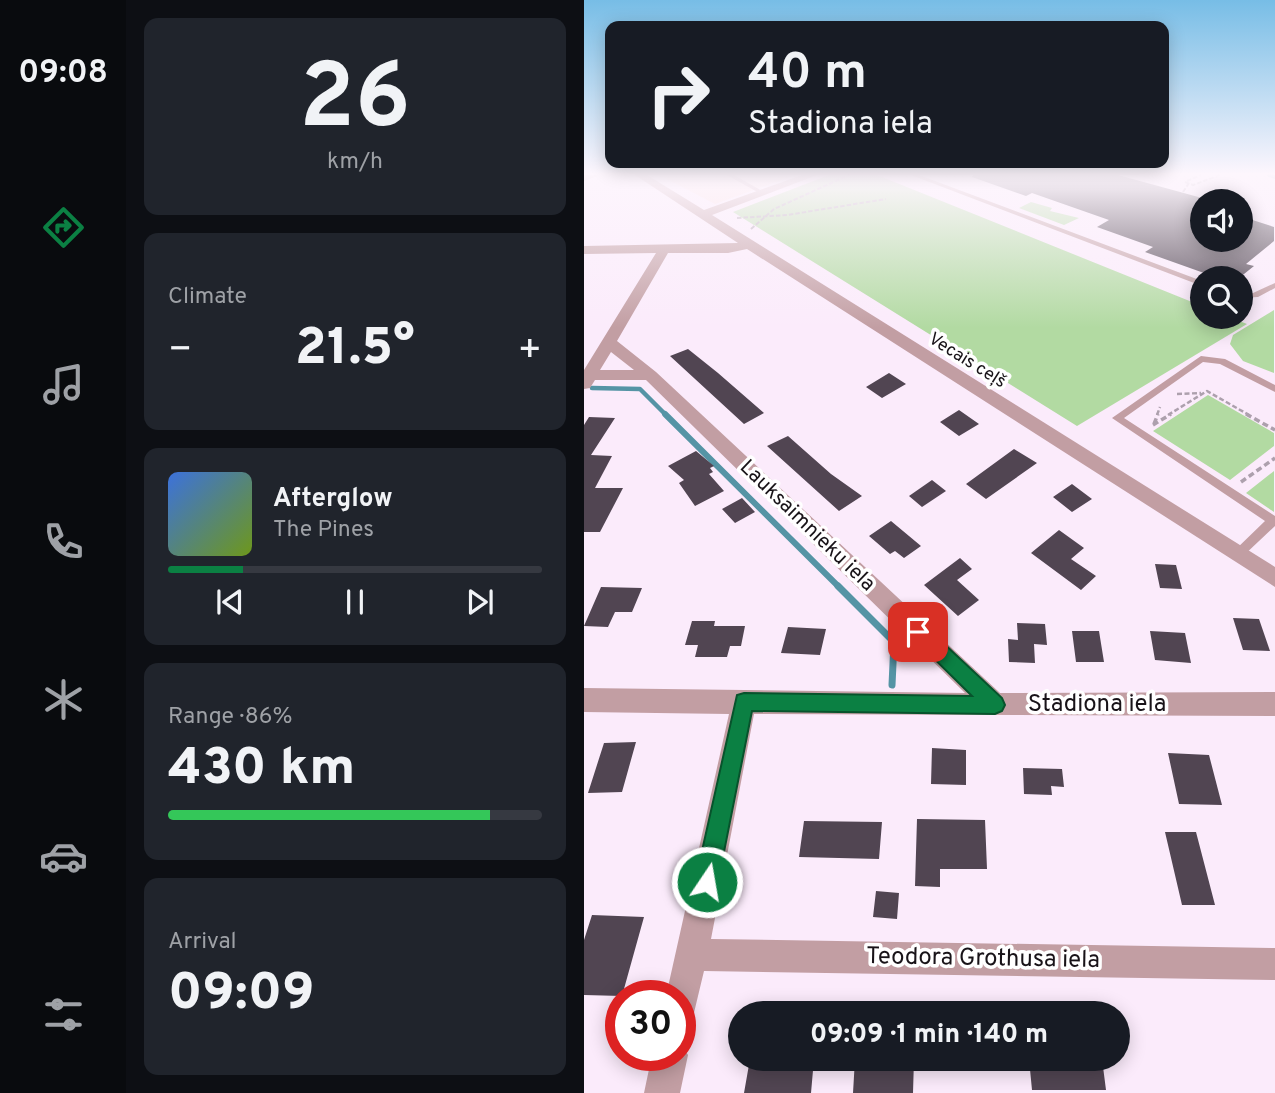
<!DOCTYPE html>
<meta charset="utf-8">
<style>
:root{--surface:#171b24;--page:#20242c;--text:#f1f3f6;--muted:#9ea1a6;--line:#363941;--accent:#0b8043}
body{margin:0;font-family:Overpass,sans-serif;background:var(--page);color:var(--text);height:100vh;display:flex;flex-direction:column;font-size:26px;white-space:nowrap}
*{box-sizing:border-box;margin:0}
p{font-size:23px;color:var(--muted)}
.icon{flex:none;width:38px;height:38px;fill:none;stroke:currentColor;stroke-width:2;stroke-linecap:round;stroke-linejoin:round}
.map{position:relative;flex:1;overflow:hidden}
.details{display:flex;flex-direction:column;gap:18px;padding:18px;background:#0d0f14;width:458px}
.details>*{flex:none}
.hud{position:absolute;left:21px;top:21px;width:564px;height:147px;border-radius:14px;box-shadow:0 4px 18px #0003;background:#171b24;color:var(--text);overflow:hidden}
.tools{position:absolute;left:606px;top:189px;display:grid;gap:14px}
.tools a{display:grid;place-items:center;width:63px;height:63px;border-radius:50%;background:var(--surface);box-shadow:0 4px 18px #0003;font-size:35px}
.speed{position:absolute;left:21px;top:980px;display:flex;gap:14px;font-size:35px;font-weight:700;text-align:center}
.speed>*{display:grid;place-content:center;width:91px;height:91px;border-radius:50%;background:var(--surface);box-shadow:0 4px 18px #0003;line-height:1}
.speed .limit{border:10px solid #d22;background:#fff;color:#111}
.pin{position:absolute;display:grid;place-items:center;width:60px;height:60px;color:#fff;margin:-30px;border-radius:14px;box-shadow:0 4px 10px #0006}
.me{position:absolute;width:77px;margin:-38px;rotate:12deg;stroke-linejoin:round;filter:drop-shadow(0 0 5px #0008)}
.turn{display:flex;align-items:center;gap:24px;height:147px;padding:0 28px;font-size:32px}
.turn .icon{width:91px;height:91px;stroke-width:2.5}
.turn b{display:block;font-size:49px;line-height:60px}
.big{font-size:52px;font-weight:800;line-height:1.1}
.details .tile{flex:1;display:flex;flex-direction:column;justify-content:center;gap:10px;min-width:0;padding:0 24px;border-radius:14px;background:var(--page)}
.details .dial{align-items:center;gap:0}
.dial b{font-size:91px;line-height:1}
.song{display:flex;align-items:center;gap:21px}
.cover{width:84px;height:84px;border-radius:10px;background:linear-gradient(135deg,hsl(220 70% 55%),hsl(80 70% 35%))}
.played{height:7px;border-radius:4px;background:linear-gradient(90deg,var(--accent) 20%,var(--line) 20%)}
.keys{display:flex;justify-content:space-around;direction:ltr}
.heat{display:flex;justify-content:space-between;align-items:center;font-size:38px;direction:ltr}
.charge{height:10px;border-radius:5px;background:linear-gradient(90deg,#34c759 86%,var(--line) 0)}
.trip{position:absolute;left:144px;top:1001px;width:402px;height:70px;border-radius:35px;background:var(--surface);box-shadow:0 4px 18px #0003;font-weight:800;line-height:70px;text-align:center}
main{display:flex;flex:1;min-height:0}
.tab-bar{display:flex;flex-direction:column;width:126px;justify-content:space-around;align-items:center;background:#090b0e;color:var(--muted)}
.tab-bar .icon{width:49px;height:49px}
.tab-bar .on{color:var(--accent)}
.tab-bar b{font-size:32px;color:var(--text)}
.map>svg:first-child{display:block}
.education{fill:#fbe0df}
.green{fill:#b2daa2}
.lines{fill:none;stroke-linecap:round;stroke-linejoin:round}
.stream-far3{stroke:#5594a5;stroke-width:3.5}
.stream-far2{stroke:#5594a5;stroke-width:4.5}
.stream-far1{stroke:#5594a5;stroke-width:6}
.stream{stroke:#5594a5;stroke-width:7}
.building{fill:#514552}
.path-far2{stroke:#ada0ad;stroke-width:2;stroke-dasharray:4.5 2;stroke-linecap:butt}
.path-far1{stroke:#ada0ad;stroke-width:2.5;stroke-dasharray:5 2.5;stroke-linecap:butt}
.path{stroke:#ada0ad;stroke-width:3.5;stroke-dasharray:6 3.5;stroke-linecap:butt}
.service{fill:#c29ea3;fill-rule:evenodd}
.minor{fill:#c29ea3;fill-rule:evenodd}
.route{fill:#0b8043;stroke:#07532c;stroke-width:2}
.labels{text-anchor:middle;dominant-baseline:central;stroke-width:7;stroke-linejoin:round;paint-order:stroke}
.far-street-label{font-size:18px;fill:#181318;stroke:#fff}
.street-label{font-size:21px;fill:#181318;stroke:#fff}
.near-street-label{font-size:24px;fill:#181318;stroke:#fff}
</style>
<main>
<nav class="tab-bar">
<b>09:08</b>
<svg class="icon on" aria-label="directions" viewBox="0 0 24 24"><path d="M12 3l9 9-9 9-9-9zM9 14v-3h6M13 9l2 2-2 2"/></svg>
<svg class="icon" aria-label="music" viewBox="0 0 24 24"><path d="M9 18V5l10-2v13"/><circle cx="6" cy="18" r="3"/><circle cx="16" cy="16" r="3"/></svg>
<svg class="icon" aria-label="phone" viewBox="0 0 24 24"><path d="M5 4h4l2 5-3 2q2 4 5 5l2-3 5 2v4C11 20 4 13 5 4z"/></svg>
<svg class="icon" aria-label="climate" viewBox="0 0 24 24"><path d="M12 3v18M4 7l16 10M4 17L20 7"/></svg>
<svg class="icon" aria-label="car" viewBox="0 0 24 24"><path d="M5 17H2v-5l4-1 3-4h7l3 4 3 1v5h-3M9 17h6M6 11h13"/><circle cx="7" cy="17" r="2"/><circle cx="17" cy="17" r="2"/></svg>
<svg class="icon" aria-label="filters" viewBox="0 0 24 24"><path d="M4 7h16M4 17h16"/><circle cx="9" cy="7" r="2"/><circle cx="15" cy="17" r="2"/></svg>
</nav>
<section class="details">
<div class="tile dial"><b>26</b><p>km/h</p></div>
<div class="tile"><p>Climate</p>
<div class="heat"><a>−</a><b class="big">21.5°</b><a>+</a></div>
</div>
<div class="tile">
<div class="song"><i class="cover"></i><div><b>Afterglow</b><p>The Pines</p></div></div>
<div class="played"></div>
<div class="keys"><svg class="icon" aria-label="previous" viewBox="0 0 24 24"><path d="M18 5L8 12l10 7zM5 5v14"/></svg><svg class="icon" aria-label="pause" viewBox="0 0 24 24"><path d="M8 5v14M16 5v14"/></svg><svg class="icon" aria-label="next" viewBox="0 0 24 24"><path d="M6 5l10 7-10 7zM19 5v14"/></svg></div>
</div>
<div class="tile"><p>Range · 86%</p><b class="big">430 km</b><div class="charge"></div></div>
<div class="tile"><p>Arrival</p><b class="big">09:09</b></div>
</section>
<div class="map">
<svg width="691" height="1093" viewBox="0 0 691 1093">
<rect width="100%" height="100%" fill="#fbebfb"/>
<path class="education" d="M75,175H211L131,204Z"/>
<path class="green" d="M245,175H293L618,306V317H645L663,324L493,426L149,212Z
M447,202L468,208L466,211L495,218L480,225L435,208Z
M690,310V373L659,361L646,344L649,335Z
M624,395L690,433V446L646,480L569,431Z
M690,471V512L662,493Z"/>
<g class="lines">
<path class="stream-far3" d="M685,175L691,177"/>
<path class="stream-far2" d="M8,388L56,389L82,415"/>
<path class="stream-far1" d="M81,414L256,588"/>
<path class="stream" d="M254,586L310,642L308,685"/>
</g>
<path class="building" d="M389,175H534L618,198V240H656V216L690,227V241L662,264L670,266L655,278H634L561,252L569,247L513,227L525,220L448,193L442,196L388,177Z
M104,349L134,373L180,413L160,424L86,356Z
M305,373L322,384L298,398L282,387Z
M375,410L395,424L375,436L356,422Z
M5,417L31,418L7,455L28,456L11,488H39L16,532H0V425Z
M204,436L247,474L278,496L255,511L183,446Z
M430,449L453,463L402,499L382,484Z
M112,451L130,466L126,468L129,472L125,474L140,491L111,506L95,483L100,480L84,466Z
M348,480L362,491L338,507L325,496Z
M488,484L508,499L488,512L469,497Z
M158,498L171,512L151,523L138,509Z
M307,521L337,546L320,558L311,551L306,554L285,536Z
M475,530L500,548L487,559L512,576L497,590L447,553Z
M376,558L388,569L373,580L395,600L374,616L340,585Z
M571,564L592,565L598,589L576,588Z
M17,587L58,588L48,612H31L24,627L0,626Z
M649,618L675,619L686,651L659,650Z
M108,621H131L130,626H161L157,646H146L143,657H111L114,645H101Z
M433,623L461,624L463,645L450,644L451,663L425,662L424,639L434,640Z
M204,627L242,629L236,655L197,653Z
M488,631H515L520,662H492Z
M566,631L601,633L607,663L571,660Z
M52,742L38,792L4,793L20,743Z
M348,748L382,750V785L347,784Z
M584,753L625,755L638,805L595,804Z
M439,768L478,769L480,787L467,786L468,795L440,794Z
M333,819L401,820L403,869H356V887L331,886Z
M220,821L298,822L295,859L215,857Z
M581,832H612L631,905H598Z
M292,891L315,893L313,919L289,917Z
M8,915L60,917L38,996L0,995V940Z
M166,1059H230L227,1093H160Z
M271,1059H330L329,1093H269Z
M445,1059H518L522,1090H448Z"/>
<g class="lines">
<path class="path-far2" d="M603,181L617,175
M601,182L609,185L636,175
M599,192L605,183
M153,218L203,215L302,199
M167,229L190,209L265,175"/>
<path class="path-far1" d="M593,394L617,393
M573,415L576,407
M584,415L623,391L665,415"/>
<path class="path" d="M662,414L691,430
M570,424L574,414
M569,425L587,414
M657,482L691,458"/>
<path class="service" d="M143,175H150L182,193L177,194Z
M327,175H335L618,281V286Z
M691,283V288L674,297L656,298V294L669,293Z
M617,356L641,359L691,385V392L636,364L619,362L540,418L691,516V526L657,558H649L647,555L649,552L681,521L528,418Z"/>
<path class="minor" d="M0,175H16L0,181Z
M51,175H63L120,210L218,175H233L128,215L691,567V587L163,249L144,253H84L33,341L72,372L416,693L691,692V716L170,714L127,939L691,948V980L120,971L108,1021L96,1026V996H82L145,714L0,712V688L381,693L62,380H11L6,388L0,389V370L72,253L0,254V246L154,243ZM27,352L50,370H16Z
M96,1042L104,1055L96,1093H60L68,1055H96Z"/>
</g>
<linearGradient id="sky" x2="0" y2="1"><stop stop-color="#77bde6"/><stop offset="0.53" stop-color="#fdf6fd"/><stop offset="1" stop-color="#fdf6fd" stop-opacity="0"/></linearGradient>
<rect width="691" height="328" fill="url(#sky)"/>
<path class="route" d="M334,624L341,626L418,698L421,705L418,711L411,714L168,711L134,882L131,890L123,893L115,890L111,882L153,695L160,693L388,696L328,637L325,632L328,626Z"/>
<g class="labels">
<g class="far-street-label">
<text transform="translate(383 361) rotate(32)">Vecais ceļš</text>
</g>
<g class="street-label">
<text transform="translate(223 526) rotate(44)">Lauksaimnieku iela</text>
</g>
<g class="near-street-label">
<text x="513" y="705">Stadiona iela</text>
<text transform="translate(399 959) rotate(1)">Teodora Grothusa iela</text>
</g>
</g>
</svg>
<div class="tools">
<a><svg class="icon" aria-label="sound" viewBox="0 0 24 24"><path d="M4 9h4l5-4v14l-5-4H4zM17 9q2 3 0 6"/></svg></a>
<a><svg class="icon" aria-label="search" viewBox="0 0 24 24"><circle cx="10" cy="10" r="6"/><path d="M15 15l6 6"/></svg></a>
</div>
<div class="speed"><div class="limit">30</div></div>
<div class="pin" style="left:334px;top:632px;background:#d93025"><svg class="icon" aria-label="arrive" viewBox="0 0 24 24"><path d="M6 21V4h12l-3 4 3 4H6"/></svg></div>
<svg class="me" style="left:123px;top:882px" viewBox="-20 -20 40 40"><circle r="17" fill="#0b8043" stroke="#fff" stroke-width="3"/><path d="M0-11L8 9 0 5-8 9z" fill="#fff"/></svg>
<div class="trip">09:09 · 1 min · 140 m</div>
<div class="hud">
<div class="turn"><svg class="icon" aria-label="right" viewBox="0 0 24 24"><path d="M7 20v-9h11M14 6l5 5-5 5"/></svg><div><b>40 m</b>Stadiona iela</div></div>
</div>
</div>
</main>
